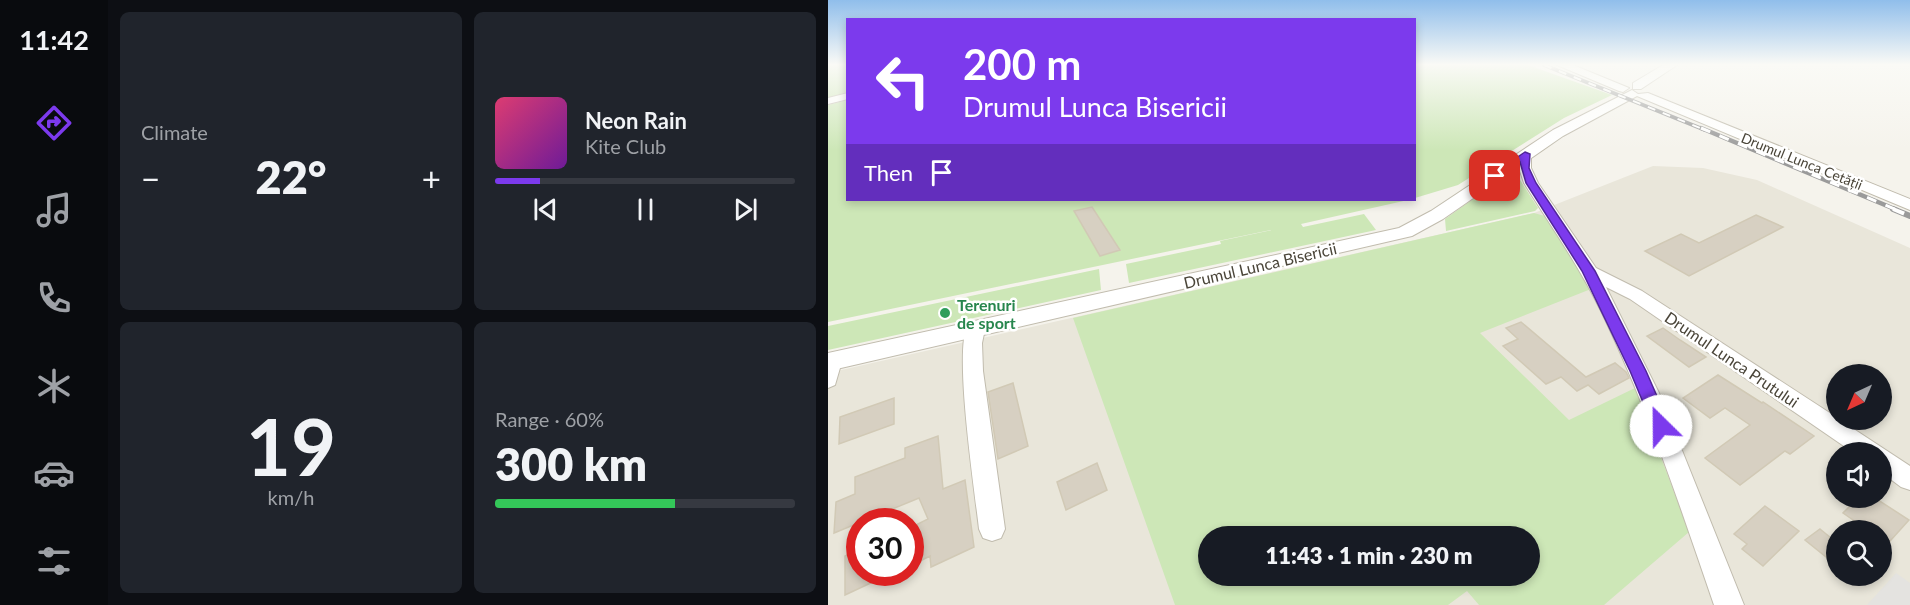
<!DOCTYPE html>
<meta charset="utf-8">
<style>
:root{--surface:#171b24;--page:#20242c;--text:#f1f3f6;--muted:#9ea1a6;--line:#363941;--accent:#7c3aed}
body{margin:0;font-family:Lato,sans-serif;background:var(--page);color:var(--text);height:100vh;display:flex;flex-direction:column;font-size:22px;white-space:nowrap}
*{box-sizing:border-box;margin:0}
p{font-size:20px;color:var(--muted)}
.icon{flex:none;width:33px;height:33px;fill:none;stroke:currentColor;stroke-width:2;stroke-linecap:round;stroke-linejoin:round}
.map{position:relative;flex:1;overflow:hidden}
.details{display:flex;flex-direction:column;gap:12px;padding:12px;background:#0d0f14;width:720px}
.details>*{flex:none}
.hud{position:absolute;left:18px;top:18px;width:570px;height:183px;border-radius:0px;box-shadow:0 3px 9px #0003;background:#7c3aed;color:#fff;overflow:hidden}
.needle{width:39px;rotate:224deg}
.buttons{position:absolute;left:998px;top:364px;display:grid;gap:12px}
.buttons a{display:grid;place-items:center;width:66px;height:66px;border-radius:50%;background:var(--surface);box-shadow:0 3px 9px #0003;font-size:30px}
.speed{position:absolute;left:18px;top:508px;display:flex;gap:12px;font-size:30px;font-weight:700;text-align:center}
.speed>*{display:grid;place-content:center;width:78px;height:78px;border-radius:50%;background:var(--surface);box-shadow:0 3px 9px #0003;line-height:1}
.speed .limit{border:9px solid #d22;background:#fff;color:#111}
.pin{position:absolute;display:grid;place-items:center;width:51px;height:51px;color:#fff;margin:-26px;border-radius:12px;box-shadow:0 3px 9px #0006}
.me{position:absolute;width:66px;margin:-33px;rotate:337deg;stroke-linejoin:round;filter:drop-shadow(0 0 4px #0008)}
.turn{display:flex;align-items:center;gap:21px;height:126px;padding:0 18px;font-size:27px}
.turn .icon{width:78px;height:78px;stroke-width:2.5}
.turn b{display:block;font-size:42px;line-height:51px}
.then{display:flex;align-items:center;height:57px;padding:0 18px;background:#0003;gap:12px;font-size:22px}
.big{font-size:45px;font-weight:800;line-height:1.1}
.details .widget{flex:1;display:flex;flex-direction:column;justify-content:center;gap:9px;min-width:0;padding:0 21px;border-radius:9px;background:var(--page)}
.details .dial{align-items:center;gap:0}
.dial b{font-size:78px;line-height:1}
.song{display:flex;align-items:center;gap:18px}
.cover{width:72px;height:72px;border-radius:9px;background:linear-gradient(135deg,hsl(340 70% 55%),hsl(280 70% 35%))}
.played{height:6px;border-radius:3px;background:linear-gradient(90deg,var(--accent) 15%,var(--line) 15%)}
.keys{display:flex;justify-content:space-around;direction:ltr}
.heat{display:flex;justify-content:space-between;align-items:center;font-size:33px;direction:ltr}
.charge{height:9px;border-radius:4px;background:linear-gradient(90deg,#34c759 60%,var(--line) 0)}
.details .tiles{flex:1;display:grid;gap:12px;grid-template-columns:repeat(2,1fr)}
.trip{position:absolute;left:370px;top:526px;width:342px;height:60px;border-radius:30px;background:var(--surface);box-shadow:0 3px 9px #0003;font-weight:800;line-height:60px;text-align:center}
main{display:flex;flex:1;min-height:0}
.dock{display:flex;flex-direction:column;width:108px;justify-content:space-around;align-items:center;background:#090b0e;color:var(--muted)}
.dock .icon{width:42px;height:42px}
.dock .selected{color:var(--accent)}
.dock b{font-size:27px;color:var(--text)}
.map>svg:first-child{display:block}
.residential{fill:#e9e6da;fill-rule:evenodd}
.green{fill:#cde7b7;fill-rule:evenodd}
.parking{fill:#e4e3e0}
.building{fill:#d7d0c2;stroke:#d1c9b5;stroke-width:1.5}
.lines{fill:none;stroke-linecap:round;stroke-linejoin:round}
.minor-casing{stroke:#c1bcae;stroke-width:2}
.tertiary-casing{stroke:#c1bcae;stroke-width:2}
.minor{fill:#fff;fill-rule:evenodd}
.tertiary{fill:#fff;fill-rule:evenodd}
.rail-far2-casing{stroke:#9a9a9a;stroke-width:4}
.rail-far1-casing{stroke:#9a9a9a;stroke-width:4.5}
.rail-casing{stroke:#9a9a9a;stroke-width:6}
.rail-far2{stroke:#fff;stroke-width:2;stroke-dasharray:8;stroke-linecap:butt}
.rail-far1{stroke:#fff;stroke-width:3;stroke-dasharray:10;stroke-linecap:butt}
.rail{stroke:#fff;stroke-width:4;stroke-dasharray:12;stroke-linecap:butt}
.route{fill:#7c3aed;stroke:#51269a;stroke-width:1.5}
.leisure-dot{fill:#2e9e5b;stroke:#fff;stroke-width:2}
.labels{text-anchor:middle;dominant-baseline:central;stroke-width:5;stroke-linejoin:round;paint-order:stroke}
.far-street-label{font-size:14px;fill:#4a4539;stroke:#fff}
.street-label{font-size:16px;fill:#4a4539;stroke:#fff}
.leisure-label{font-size:16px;font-weight:bold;fill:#27864d;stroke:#fff;text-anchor:start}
</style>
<main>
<nav class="dock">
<b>11:42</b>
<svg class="icon selected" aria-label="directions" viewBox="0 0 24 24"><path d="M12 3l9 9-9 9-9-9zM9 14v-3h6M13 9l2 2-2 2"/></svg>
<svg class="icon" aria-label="music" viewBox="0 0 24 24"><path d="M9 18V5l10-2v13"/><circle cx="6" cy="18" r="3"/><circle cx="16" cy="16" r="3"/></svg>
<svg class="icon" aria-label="phone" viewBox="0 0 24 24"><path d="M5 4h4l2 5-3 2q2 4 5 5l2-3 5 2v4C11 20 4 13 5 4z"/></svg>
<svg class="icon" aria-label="climate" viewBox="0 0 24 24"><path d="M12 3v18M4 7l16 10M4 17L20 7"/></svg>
<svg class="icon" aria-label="car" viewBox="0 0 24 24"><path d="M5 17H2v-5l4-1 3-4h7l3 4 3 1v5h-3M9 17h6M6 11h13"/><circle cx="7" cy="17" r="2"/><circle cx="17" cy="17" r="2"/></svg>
<svg class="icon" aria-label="filters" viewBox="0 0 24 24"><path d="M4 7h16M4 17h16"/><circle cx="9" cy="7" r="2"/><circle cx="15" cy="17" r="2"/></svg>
</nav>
<section class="details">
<div class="tiles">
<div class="widget"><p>Climate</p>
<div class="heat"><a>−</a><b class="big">22°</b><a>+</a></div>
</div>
<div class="widget">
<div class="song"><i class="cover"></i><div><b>Neon Rain</b><p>Kite Club</p></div></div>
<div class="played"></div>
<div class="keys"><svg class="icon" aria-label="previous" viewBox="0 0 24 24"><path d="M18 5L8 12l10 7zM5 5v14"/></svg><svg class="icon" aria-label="pause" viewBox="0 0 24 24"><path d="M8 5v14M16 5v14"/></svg><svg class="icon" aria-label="next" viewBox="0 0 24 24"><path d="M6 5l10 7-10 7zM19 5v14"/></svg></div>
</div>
<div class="widget dial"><b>19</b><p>km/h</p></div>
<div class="widget"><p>Range · 60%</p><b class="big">300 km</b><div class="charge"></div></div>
</div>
</section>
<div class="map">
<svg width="1082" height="605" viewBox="0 0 1082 605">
<rect width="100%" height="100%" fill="#f5f3ec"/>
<path class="residential" d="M825,166L875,168L929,180L1082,248V605H0V373L706,213ZM1008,375H1053V420H1008ZM1008,453H1053V498H1008ZM32,522H82V573H32ZM1008,531H1053V576H1008ZM381,537H702V576H381Z"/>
<path class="green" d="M0,65H19V94L0,99Z
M587,65H700L784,95L736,118L630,185L587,198Z
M19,100L20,200H580L473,224L475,227L536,214L548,230L301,283L298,264L393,244L392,241L453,228L0,322V105Z
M684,173L689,175L710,208L707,211L618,231L617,219L680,174Z
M706,213L717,216L763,289L652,333L741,420L807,388L861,532L776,605H651L639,591L620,605H347L245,318ZM381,537H702V576H381Z
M271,269L273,290L0,350V326Z"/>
<path class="parking" d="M1068,573L1082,583V605H1039Z"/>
<path class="building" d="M264,207L292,250L272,256L246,211Z
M928,215L955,227L861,276L817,251L853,234L871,243Z
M693,322L758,377L787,363L798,372L801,378L771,394L760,385L749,391L733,377L718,384L675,346L690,339L678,328Z
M835,328L852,340L878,357L861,367L819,336Z
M890,375L934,403L935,402L986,436L962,454L957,451L912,485L877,458L922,425L897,408L882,418L855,398Z
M185,383L200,446L170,459L160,392Z
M66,398V424L11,444L12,417Z
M110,436L115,489L137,480L146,547L103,567L102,556L88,563L86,526L100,519L91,498L6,533L8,502L27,494V477L77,458V448Z
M269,463L279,490L238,510L229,482Z
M1030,498H1047L1081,520L1053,551V531H1041L1015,513Z
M937,506L971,531L935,566L914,549L919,544L906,534Z
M992,529L1008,542V565L977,540Z
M32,550V573H64L17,595V556Z"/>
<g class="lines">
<defs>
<path id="minor" d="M20,93V99L0,104V98Z
M697,150L703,154V168L710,183L768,268L814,291L1008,417V420H1012L1082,466V490L1073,487L1053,472V453H1026L802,299L778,287L831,393L916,605H886C852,506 819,406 773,311C751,266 723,226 696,183L691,168V154Z
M147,323L154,325L157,329L154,343L155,371L177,529L173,538L164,541L155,538L151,529C147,493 125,348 140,325Z
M4,354L11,356L14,361L7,385L0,388V355Z"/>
<path id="tertiary" d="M729,65H745L801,88L795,92L791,91Z
M835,65H849L813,89H805V83Z
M804,90L810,94L820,93L1082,199V210L809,96L735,136L615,219L584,236L0,371V353L571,228L603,211L725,130Z"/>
</defs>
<use href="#minor" class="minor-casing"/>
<use href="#tertiary" class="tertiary-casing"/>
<use href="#minor" class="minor"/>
<use href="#tertiary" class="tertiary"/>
<defs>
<path id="rail-far2" d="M716,65L877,130"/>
<path id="rail-far1" d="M873,128L1069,210"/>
<path id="rail" d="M1065,209L1082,216"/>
</defs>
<use href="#rail-far2" class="rail-far2-casing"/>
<use href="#rail-far1" class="rail-far1-casing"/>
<use href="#rail" class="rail-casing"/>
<use href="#rail-far2" class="rail-far2"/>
<use href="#rail-far1" class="rail-far1"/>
<use href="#rail" class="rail"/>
</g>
<linearGradient id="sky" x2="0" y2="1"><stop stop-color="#90beeb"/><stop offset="0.43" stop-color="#fafaf6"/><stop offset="1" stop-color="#fafaf6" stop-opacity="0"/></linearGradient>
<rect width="1082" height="150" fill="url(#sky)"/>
<path class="route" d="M697,152L702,154L701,168L708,183L767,271L818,371L842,426L839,431L833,433L827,431L802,371L754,271L698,183L692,162L670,178L662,176Z"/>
<circle class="leisure-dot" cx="117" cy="313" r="6"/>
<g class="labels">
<g class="far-street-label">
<text transform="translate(974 161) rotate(22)">Drumul Lunca Cetății</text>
</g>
<g class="street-label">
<text transform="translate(432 265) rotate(-13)">Drumul Lunca Bisericii</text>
<text transform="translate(904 359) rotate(34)">Drumul Lunca Prutului</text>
</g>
<g class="leisure-label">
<text x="129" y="304">Terenuri<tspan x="129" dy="18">de sport</tspan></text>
</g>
</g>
</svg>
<div class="buttons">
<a><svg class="needle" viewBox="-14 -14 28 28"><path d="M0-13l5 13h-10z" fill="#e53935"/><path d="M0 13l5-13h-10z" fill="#9ea1a6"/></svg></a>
<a><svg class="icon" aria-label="sound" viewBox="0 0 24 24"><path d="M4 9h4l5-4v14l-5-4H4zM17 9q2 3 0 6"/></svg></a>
<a><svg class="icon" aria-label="search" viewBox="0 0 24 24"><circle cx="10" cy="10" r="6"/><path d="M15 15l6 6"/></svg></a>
</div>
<div class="speed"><div class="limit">30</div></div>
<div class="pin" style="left:667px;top:176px;background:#d93025"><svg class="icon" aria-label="arrive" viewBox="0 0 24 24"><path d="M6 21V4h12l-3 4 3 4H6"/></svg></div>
<svg class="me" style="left:833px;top:426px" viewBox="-20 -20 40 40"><circle r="19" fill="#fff"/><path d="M0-13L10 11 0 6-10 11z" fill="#7c3aed"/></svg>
<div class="trip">11:43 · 1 min · 230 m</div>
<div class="hud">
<div class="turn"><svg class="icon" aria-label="left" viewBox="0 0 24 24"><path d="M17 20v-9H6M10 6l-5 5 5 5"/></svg><div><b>200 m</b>Drumul Lunca Bisericii</div></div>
<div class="then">Then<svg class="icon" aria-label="arrive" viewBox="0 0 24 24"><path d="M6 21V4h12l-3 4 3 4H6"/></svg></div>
</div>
</div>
</main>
